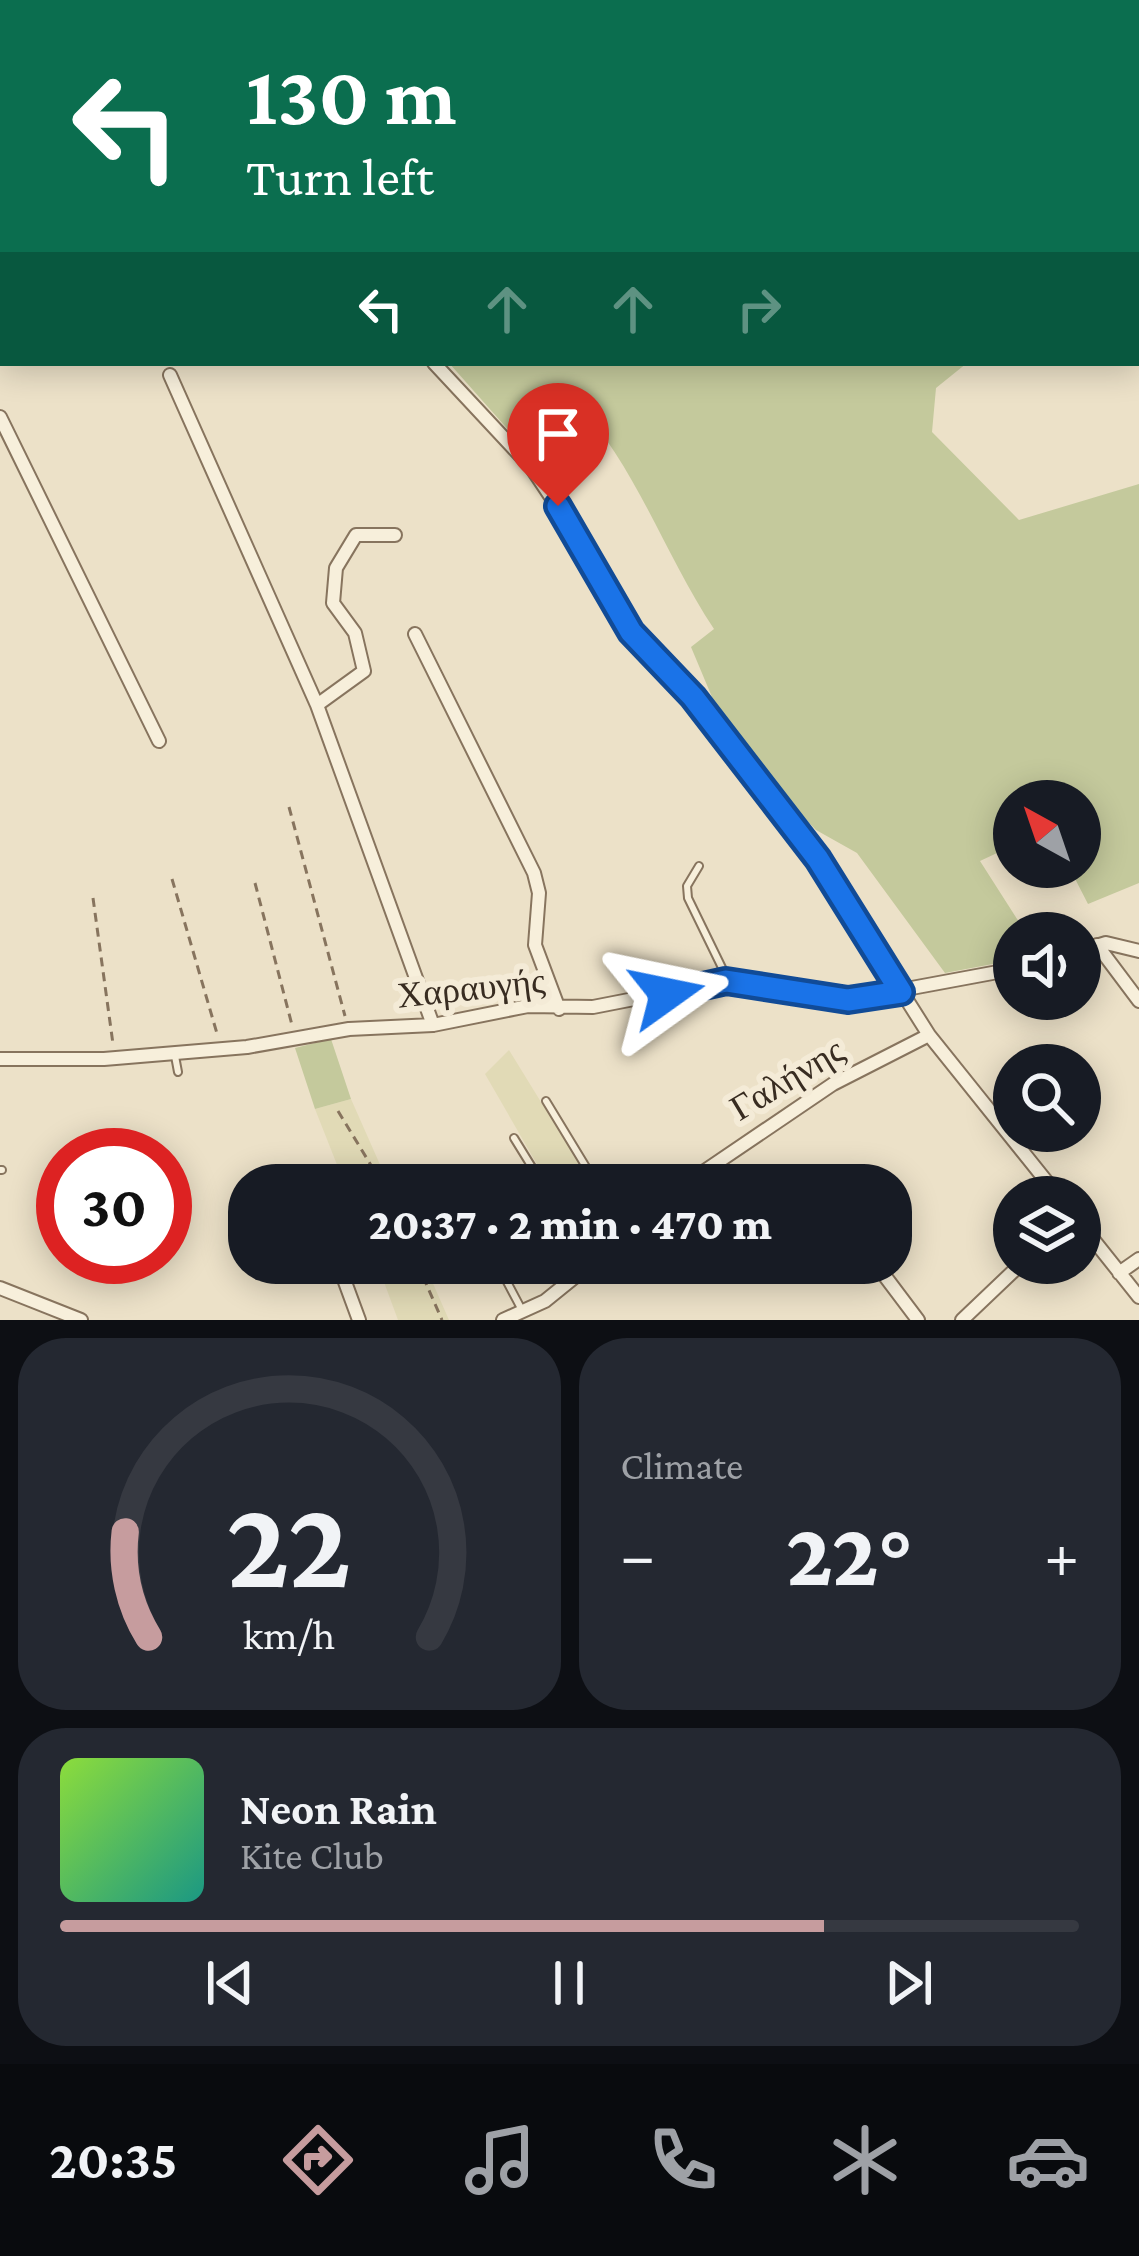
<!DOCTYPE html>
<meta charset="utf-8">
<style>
:root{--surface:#171b24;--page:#242831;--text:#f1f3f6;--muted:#9ea1a6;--line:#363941;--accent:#c69c9e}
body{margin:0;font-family:"Crimson Pro",serif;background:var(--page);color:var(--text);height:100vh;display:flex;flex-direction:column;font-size:45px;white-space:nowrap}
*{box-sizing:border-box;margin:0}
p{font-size:39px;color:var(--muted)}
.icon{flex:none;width:66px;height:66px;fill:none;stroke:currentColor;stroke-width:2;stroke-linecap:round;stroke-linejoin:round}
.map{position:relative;height:1320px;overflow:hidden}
.panel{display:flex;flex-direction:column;gap:18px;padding:18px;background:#0d0f14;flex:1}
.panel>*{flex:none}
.hud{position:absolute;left:0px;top:0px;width:1140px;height:366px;box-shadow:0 6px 30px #0003;background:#0b6e4f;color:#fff;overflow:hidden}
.needle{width:78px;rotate:320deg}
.controls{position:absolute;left:993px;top:780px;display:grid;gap:24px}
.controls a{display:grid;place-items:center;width:108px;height:108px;border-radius:50%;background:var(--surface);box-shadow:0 6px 30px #0003;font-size:60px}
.speed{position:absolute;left:36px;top:1128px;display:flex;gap:24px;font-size:60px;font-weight:700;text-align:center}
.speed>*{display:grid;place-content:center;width:156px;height:156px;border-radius:50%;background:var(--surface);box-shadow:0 6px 30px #0003;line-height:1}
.speed .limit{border:18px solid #d22;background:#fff;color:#111}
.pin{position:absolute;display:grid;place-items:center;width:102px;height:102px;color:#fff;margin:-123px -51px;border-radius:50% 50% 50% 0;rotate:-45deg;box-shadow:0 0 12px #0007}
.pin .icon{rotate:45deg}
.me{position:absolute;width:132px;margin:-66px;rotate:78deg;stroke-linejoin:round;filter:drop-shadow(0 0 9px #0008)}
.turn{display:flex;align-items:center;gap:42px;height:252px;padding:0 48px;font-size:54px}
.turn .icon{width:156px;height:156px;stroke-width:2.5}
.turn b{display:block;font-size:84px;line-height:102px}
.lanes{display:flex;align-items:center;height:114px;padding:0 48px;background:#0003;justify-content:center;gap:60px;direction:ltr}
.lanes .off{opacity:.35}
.big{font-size:90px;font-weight:800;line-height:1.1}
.panel .widget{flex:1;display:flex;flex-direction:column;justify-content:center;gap:18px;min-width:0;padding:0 42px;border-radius:48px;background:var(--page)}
.panel .dial{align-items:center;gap:0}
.dial svg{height:312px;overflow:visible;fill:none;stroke:var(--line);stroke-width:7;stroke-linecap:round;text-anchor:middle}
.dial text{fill:var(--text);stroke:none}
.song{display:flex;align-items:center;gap:36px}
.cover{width:144px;height:144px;border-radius:18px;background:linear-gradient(135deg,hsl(90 70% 55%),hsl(170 70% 35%))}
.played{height:12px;border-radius:6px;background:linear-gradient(90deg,var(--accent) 75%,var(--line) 75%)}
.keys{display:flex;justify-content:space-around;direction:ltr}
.heat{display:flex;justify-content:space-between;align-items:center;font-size:66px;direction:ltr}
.panel .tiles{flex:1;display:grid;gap:18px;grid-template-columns:1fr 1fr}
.widget:last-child{grid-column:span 2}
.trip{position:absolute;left:228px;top:1164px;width:684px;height:120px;border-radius:48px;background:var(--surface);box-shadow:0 6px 30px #0003;font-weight:800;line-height:120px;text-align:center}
.tabs{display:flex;height:192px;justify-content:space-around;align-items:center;background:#090b0e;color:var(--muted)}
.tabs .icon{width:84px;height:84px}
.tabs .active{color:var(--accent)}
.tabs b{font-size:54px;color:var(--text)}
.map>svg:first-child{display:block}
.farmland{fill:#e1dab6}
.green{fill:#c4c99c}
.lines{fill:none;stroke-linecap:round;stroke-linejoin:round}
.service-casing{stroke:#87745e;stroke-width:10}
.minor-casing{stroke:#87745e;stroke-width:16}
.path{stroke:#87745e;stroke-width:3;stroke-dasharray:9 6;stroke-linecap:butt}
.service{stroke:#f7efdb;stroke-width:6}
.minor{stroke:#f7efdb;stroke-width:12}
.route-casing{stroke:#114b97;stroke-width:30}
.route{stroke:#1a73e8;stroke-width:21}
.labels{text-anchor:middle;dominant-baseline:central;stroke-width:12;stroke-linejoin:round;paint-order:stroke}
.street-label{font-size:36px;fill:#382c21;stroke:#f4ebd7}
</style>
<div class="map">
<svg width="1139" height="1320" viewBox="0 0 1139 1320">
<rect width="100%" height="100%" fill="#ece1c8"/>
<path class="farmland" d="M509,1050L592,1185H549L485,1074Z
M351,1099L389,1185H345L315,1109Z
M377,1263H424L449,1320H398Z"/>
<path class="green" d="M253,0H1015L1016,3H254Z
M449,363H967L936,388L932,432L1019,520L1139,484V883L1088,904L1069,867H1080V801H1014V845L980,861L1026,933H1014V960L945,973L857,853L816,830L770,782L717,709L691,647L714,629C664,554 636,465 574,400L512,434Z
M331,1039L351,1099L315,1109L295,1048Z"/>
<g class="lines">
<defs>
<path id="service" d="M231,0L233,3
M699,866L687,886L688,898L727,978
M175,1056L178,1072
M546,1101L597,1185
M514,1138L543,1185
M0,1170H2
M453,1172L459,1185
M497,1263L523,1312"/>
<path id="minor" d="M12,0L14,3
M0,249L3,245
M434,363L531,467L587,551L630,632L693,697L818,859L929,1035L1059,1197
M170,375L317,705L433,1025
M0,417L159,741
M415,634L534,873L539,893L535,945L559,1009
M317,705L364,671L355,633L333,603L336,568L356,535H395
M1097,945L1139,1001
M1080,951L1106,943L1139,951
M0,1059H104L247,1047L349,1029L433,1025L528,1006L593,1007L726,981L847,1000L1014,969
M684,1185L833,1084L929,1035
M1080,1223L1139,1297
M338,1263L359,1320
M875,1263L918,1320
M1119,1273L1139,1259
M0,1288L81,1320
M503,1320L545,1301L592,1263
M962,1320L1022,1263"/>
</defs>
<use href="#service" class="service-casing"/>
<use href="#minor" class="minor-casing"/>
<path class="path" d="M1020,0L1023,3
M1038,0L1042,3
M1137,184L1139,183
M289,807L345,1016
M172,879L218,1037
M255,883L292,1025
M93,898L113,1044
M338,1111L383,1185
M417,1263L442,1320"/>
<use href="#service" class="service"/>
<use href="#minor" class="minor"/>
</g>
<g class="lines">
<defs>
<path id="route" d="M558,506L631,632L693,697L818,859L901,992L848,1000L726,981L667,994"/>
</defs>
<use href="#route" class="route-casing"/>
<use href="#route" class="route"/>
</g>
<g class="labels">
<g class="street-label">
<text transform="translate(471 988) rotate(-6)">Χαραυγής</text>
<text transform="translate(787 1079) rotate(-31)">Γαλήνης</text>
</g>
</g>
</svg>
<div class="controls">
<a><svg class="needle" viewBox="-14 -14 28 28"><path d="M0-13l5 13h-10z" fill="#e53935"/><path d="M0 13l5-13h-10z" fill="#9ea1a6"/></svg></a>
<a><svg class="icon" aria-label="sound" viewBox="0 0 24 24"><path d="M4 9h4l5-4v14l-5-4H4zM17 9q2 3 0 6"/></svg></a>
<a><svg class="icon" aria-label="search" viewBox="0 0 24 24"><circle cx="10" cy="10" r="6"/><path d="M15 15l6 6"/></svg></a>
<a><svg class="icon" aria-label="layers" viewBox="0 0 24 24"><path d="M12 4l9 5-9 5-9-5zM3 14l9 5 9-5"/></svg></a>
</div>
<div class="speed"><div class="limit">30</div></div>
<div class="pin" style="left:558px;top:506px;background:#d93025"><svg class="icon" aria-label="arrive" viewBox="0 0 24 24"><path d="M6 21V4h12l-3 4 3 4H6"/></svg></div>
<svg class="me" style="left:667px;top:994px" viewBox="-20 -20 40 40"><path d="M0-17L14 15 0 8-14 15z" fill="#1a73e8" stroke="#fff" stroke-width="4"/></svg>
<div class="trip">20:37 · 2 min · 470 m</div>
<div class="hud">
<div class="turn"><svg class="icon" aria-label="left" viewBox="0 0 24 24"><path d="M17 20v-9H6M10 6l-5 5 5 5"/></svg><div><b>130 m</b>Turn left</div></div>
<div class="lanes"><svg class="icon" aria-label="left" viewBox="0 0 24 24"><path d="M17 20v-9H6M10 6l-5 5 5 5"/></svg><svg class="icon off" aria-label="ahead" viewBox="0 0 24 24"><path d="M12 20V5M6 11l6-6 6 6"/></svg><svg class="icon off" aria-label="ahead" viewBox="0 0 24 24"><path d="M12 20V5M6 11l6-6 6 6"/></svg><svg class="icon off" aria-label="right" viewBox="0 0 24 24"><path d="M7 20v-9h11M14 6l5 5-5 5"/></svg></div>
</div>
</div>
<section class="panel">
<div class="tiles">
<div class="widget dial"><svg viewBox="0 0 100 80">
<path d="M14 69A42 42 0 1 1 86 69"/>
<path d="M14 69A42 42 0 0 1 8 42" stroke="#c69c9e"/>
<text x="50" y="56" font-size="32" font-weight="700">22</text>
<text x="50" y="72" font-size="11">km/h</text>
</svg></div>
<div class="widget"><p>Climate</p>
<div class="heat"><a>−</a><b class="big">22°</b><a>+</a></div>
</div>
<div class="widget">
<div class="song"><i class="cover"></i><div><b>Neon Rain</b><p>Kite Club</p></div></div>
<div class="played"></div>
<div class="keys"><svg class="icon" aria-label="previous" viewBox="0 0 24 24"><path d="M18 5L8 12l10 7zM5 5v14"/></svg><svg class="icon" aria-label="pause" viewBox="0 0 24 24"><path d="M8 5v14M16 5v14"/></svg><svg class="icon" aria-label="next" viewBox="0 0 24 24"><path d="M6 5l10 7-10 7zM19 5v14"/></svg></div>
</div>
</div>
</section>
<nav class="tabs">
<b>20:35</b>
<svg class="icon active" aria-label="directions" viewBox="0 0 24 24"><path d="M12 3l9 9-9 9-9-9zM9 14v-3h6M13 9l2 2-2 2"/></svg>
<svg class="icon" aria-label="music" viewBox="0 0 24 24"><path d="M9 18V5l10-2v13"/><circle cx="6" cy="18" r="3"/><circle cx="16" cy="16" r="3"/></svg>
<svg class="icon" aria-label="phone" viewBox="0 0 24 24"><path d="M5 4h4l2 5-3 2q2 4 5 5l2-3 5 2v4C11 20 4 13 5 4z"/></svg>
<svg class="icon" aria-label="climate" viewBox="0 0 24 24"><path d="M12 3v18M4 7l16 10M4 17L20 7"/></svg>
<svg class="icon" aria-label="car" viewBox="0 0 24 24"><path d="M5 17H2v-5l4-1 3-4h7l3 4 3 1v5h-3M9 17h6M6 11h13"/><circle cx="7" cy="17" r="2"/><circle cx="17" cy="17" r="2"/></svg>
</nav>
